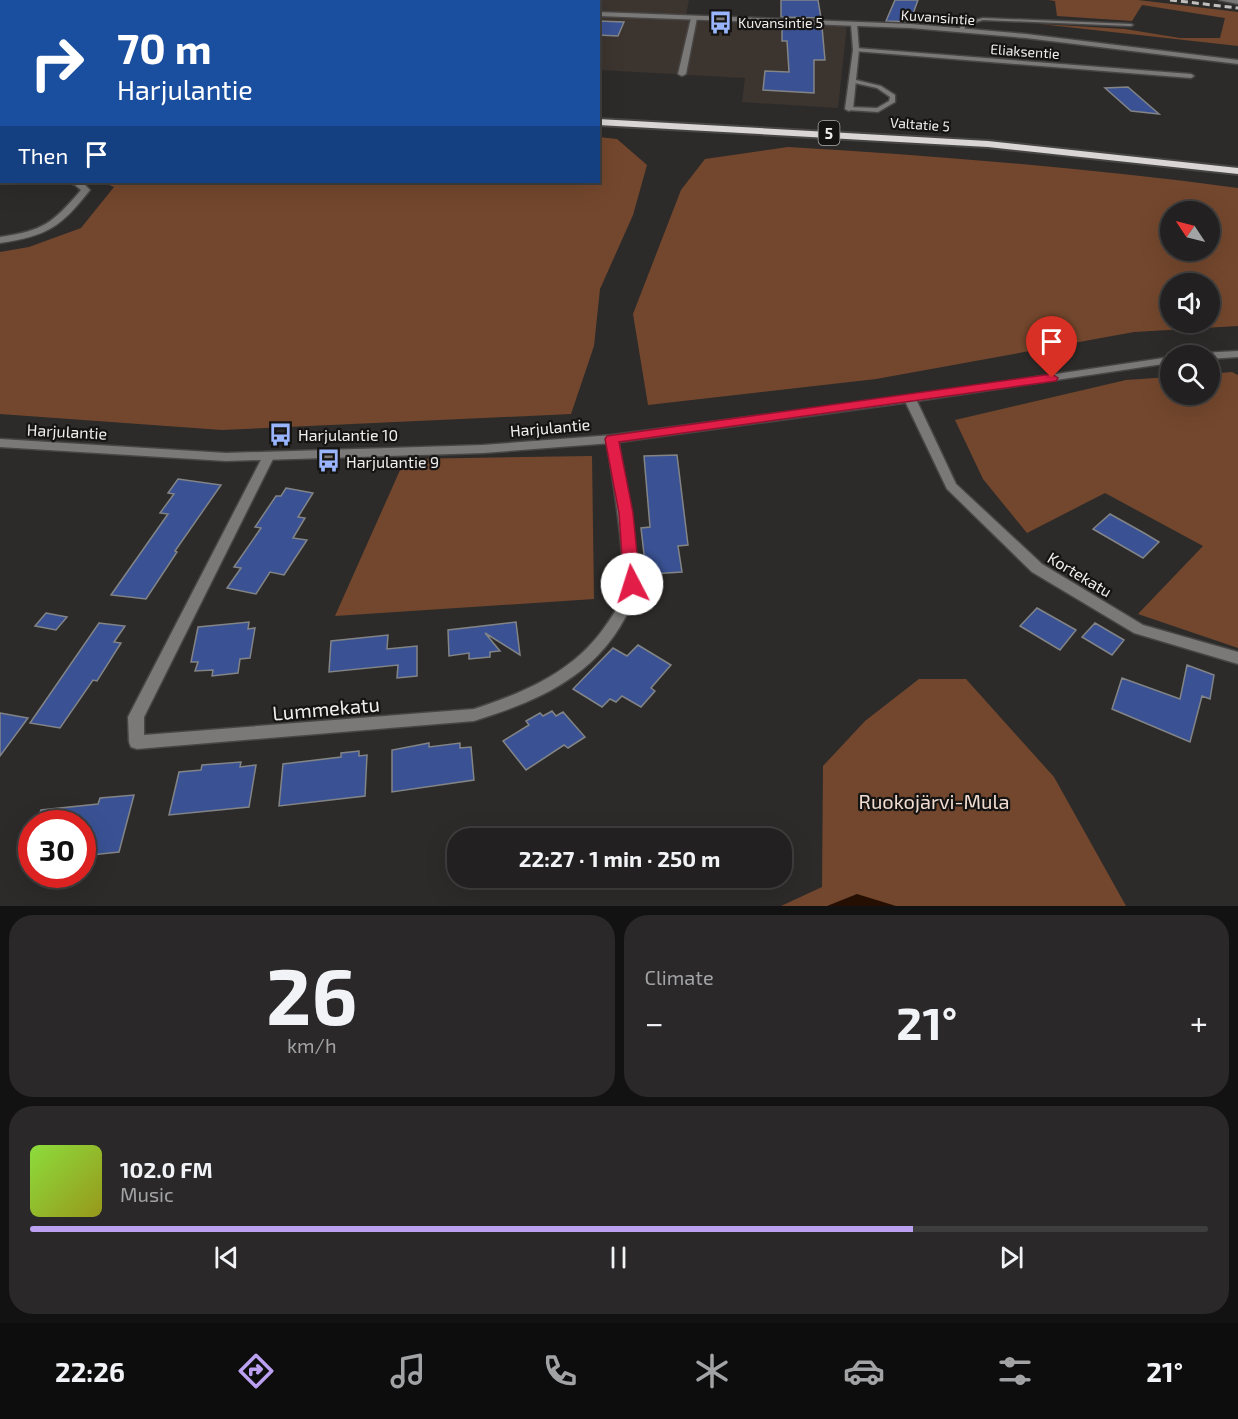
<!DOCTYPE html>
<meta charset="utf-8">
<style>
:root{--surface:#222020;--page:#2a2829;--text:#f1f3f6;--muted:#a2a3a5;--line:#3f3e3e;--accent:#bca0f2}
body{margin:0;font-family:"Exo 2",sans-serif;background:var(--page);color:var(--text);height:100vh;display:flex;flex-direction:column;font-size:22px;white-space:nowrap}
*{box-sizing:border-box;margin:0}
p{font-size:20px;color:var(--muted)}
.icon{flex:none;width:33px;height:33px;fill:none;stroke:currentColor;stroke-width:2;stroke-linecap:round;stroke-linejoin:round}
.map{position:relative;height:906px;overflow:hidden}
.side{display:flex;flex-direction:column;gap:9px;padding:9px;background:#131212;flex:1}
.side>*{flex:none}
.top-card{position:absolute;left:0px;top:0px;width:600px;height:183px;box-shadow:0 6px 24px #0002,0 0 0 2px var(--line);background:#1a4fa0;color:#fff;overflow:hidden}
.needle{width:39px;rotate:305deg}
.buttons{position:absolute;left:1160px;top:201px;display:grid;gap:12px}
.buttons a{display:grid;place-items:center;width:60px;height:60px;border-radius:50%;background:var(--surface);box-shadow:0 6px 24px #0002,0 0 0 2px var(--line);font-size:30px}
.speed{position:absolute;left:18px;top:810px;display:flex;gap:12px;font-size:30px;font-weight:700;text-align:center}
.speed>*{display:grid;place-content:center;width:78px;height:78px;border-radius:50%;background:var(--surface);box-shadow:0 6px 24px #0002,0 0 0 2px var(--line);line-height:1}
.speed .limit{border:9px solid #d22;background:#fff;color:#111}
.pin{position:absolute;display:grid;place-items:center;width:51px;height:51px;color:#fff;margin:-62px -26px;border-radius:50% 50% 50% 0;rotate:-45deg;box-shadow:0 0 6px #0007}
.pin .icon{rotate:45deg}
.me{position:absolute;width:66px;margin:-33px;rotate:355deg;stroke-linejoin:round;filter:drop-shadow(0 0 4px #0008)}
.turn{display:flex;align-items:center;gap:21px;height:126px;padding:0 18px;font-size:27px}
.turn .icon{width:78px;height:78px;stroke-width:2.5}
.turn b{display:block;font-size:42px;line-height:51px}
.then{display:flex;align-items:center;height:57px;padding:0 18px;background:#0003;gap:12px;font-size:22px}
.big{font-size:45px;font-weight:700;line-height:1.1}
.side .tile{flex:1;display:flex;flex-direction:column;justify-content:center;gap:9px;min-width:0;padding:0 21px;border-radius:24px;background:var(--page)}
.side .dial{align-items:center;gap:0}
.dial b{font-size:78px;line-height:1}
.song{display:flex;align-items:center;gap:18px}
.cover{width:72px;height:72px;border-radius:9px;background:linear-gradient(135deg,hsl(90 70% 55%),hsl(60 70% 35%))}
.played{height:6px;border-radius:3px;background:linear-gradient(90deg,var(--accent) 75%,var(--line) 75%)}
.keys{display:flex;justify-content:space-around;direction:ltr}
.heat{display:flex;justify-content:space-between;align-items:center;font-size:33px;direction:ltr}
.side .tiles{flex:1;display:grid;gap:9px;grid-template-columns:1fr 1fr}
.tile:last-child{grid-column:span 2}
.trip{position:absolute;left:447px;top:828px;width:345px;height:60px;border-radius:24px;background:var(--surface);box-shadow:0 6px 24px #0002,0 0 0 2px var(--line);font-weight:700;line-height:60px;text-align:center}
.menu{display:flex;height:96px;justify-content:space-around;align-items:center;background:#0e0d0d;color:var(--muted)}
.menu .icon{width:42px;height:42px}
.menu .current{color:var(--accent)}
.menu b{font-size:27px;color:var(--text)}
.map>svg:first-child{display:block}
.built{fill:#3c342f}
.green{fill:#73472d;fill-rule:evenodd}
.water{fill:#250f02}
.building{fill:#3a5294;stroke:#828486;stroke-width:1.5}
.lines{fill:none;stroke-linecap:round;stroke-linejoin:round}
.service-casing{stroke:#484645;stroke-width:3}
.minor-casing{stroke:#484645;stroke-width:3}
.tertiary-casing{stroke:#484645;stroke-width:3}
.trunk-casing{stroke:#484645;stroke-width:4}
.service{fill:#7a7978;fill-rule:evenodd}
.minor{fill:#7a7978;fill-rule:evenodd}
.tertiary{fill:#7a7978;fill-rule:evenodd}
.trunk{fill:#dad6d6;fill-rule:evenodd}
.rail{stroke:#c0bfbe;stroke-width:3;stroke-dasharray:7 4;stroke-linecap:butt}
.route{fill:#e11d48;stroke:#92132f;stroke-width:1.5}
.labels{text-anchor:middle;dominant-baseline:central;stroke-width:4.5;stroke-linejoin:round;paint-order:stroke}
.far-street-label{font-size:14px;fill:#efeeed;stroke:#151413}
.far-poi-label{font-size:14px;fill:#efeeed;stroke:#151413;text-anchor:start}
.shield{fill:#151413;stroke:#aeadac;stroke-width:1.5}
.shield-label{font-size:15px;font-weight:bold;fill:#efeeed}
.street-label{font-size:16px;fill:#efeeed;stroke:#151413}
.poi-label{font-size:16px;fill:#efeeed;stroke:#151413;text-anchor:start}
.near-street-label{font-size:20px;fill:#efeeed;stroke:#151413}
.near-park-label{font-size:20px;fill:#f1dcd0;stroke:#151413}
</style>
<div class="map">
<svg width="1238" height="906" viewBox="0 0 1238 906">
<rect width="100%" height="100%" fill="#2d2b2a"/>
<path class="built" d="M275,0H689L685,21L847,25L838,108L742,102L745,78L599,70L598,2Z"/>
<path class="green" d="M1048,0H1138L1238,12V46L1040,24L1125,29L1180,38H1220L1225,18L1142,5L1132,21L1057,16L1055,1Z
M599,137L617,139L647,165L633,215L600,289L594,346L571,414L222,430L0,414V252L29,247L81,228L114,187L102,182H598Z
M788,147C939,156 1088,168 1238,188V326L1134,332L876,379L648,405L633,314L681,190L705,159ZM1170,212H1209V250H1170ZM1170,284H1209V322H1170Z
M1232,372L1238,375V648L1138,614L1203,546L1105,493L1027,533L983,479L955,420L1126,380L1170,377V394H1209V374Z
M592,456L594,599L335,616L405,459Z
M919,679H966L1054,777L1126,906H781L822,887L823,766L865,721Z"/>
<path class="water" d="M857,894L896,906H827Z"/>
<path class="building" d="M781,0H818L821,18L781,17Z
M895,0H918L910,22L886,21Z
M598,21L624,22L618,36L598,35Z
M782,25L822,27L825,60H814V93L763,90L765,71L789,72L787,41H782Z
M1128,87L1159,114L1131,111L1105,88Z
M677,455L688,545L678,546L682,572L651,574L650,563H645L641,528L650,527L644,456Z
M178,479L221,485L175,551L177,552L146,599L111,595L168,514L160,513L174,494L168,493Z
M286,488L313,493L298,517L305,518L293,538L307,540L284,575L270,572L256,594L227,588L241,568L234,567L261,528L255,527L276,496H281Z
M1110,514L1144,533L1159,542L1143,558L1093,529Z
M1037,608L1076,630L1060,650L1020,626Z
M46,613L67,617L56,630L35,626Z
M249,622L248,629L255,628L250,658L240,659L238,673L212,676L213,670L195,671L198,662H191L198,627Z
M516,622L520,655L485,633L500,651L490,652V657L469,659V653L449,656L448,630Z
M99,623L125,626L114,642L121,643L97,681L93,680L60,728L30,723Z
M1095,623L1124,640L1112,655L1082,637Z
M388,635L387,649L417,646V676L397,678L398,665L329,672L331,641Z
M638,645L671,665L651,688L655,691L641,707L622,696L616,702L610,699L602,707L573,689L613,648L627,656Z
M1187,665L1214,675L1210,699L1202,696L1190,742L1112,709L1122,678L1180,699Z
M552,711L556,716L563,712L585,737L568,748L564,745L526,770L503,741L529,725L526,721L540,713L543,716Z
M0,713L28,718L0,756Z
M429,743V747L460,743V748L471,747L474,780L392,792V750Z
M359,751V756L367,755L365,796L279,806L283,764L341,757V753Z
M241,762L240,767L256,765L249,807L169,815L179,772L201,770L202,765Z
M134,795L119,852L82,856V824H36L41,810L98,804L100,798Z"/>
<g class="lines">
<defs>
<path id="service" d="M983,18L1131,24L1133,25L1131,26L983,20L966,25L963,31L959,30L962,23Z
M856,48L1191,74L1194,76L1191,78L854,51V49Z
M852,79L881,86L895,95V102L878,112L847,110L846,109L849,107L877,108L889,101L890,97L877,88L850,82L849,81Z"/>
<path id="minor" d="M153,0H160L152,2Z
M560,0H566L559,2Z
M1219,0H1238V4Z
M694,16L697,18L686,74L682,76L678,74L691,18Z
M0,18H2V22H0Z
M854,22L857,24L859,50L853,109L849,111L845,109L853,50L851,24Z
M0,174H2V180H0Z
M68,182H82L90,190C61,227 47,236 0,243V237C43,231 53,223 81,190L75,185Z
M910,396L916,399L956,484L1042,564L1143,625L1238,652V664L1134,633L1032,572L947,489L904,399Z
M612,435L618,439C625,477 631,514 636,553C637,562 640,571 639,580C639,594 631,607 625,618C593,678 535,702 474,721L137,749L131,747L129,742L128,717L265,452H273L275,455L144,717V735L474,709C526,692 575,671 606,625C615,613 623,599 625,584C627,573 624,563 622,552C618,514 613,477 606,439Z"/>
<path id="tertiary" d="M230,0H276L282,2H232Z
M598,12L911,24L1026,34L1238,60V64L1026,38L911,28L598,16Z
M1238,351V357L1209,359V356H1195L1200,353Z
M1170,357V363L910,402L612,443L483,453L226,461L0,447V439L226,453L483,445L612,435L910,396Z"/>
<path id="trunk" d="M0,90H2V96H0Z
M598,119L988,141L1238,168V174L988,147L598,125Z"/>
</defs>
<use href="#service" class="service-casing"/>
<use href="#minor" class="minor-casing"/>
<use href="#tertiary" class="tertiary-casing"/>
<use href="#trunk" class="trunk-casing"/>
<use href="#service" class="service"/>
<use href="#minor" class="minor"/>
<use href="#tertiary" class="tertiary"/>
<use href="#trunk" class="trunk"/>
<path class="rail" d="M1170,0L1238,8"/>
</g>
<path class="route" d="M1052,374L1058,378L1056,381L619,442L633,513L640,584L632,589L624,584L619,513L605,439L607,436Z"/>
<defs>
<symbol id="bus-bare" viewBox="-9 -9 18 18"><path d="M-5-6H5V4H4V6H2V4H-2V6H-4V4H-5ZM-3.5-4V0h7V-4ZM-3.5 1.2v1.5H-2V1.2ZM2 1.2v1.5H3.5V1.2Z" fill="#99b5fd" stroke="#151413" stroke-width="2.5" paint-order="stroke"/></symbol>
</defs>
<g fill-rule="evenodd">
<use href="#bus-bare" x="704" y="6" width="33" height="33"/>
<use href="#bus-bare" x="264" y="418" width="33" height="33"/>
<use href="#bus-bare" x="312" y="444" width="33" height="33"/>
</g>
<g class="labels">
<g class="far-street-label">
<text transform="translate(938 17) rotate(4)">Kuvansintie</text>
<text transform="translate(1025 51) rotate(4)">Eliaksentie</text>
<text transform="translate(920 124) rotate(4)">Valtatie 5</text>
</g>
<g class="far-poi-label">
<text x="738" y="22">Kuvansintie 5</text>
</g>
<rect class="shield" x="818.5" y="121" width="21" height="24" rx="4.5"/>
<g class="shield-label">
<text x="829" y="133">5</text>
</g>
<g class="street-label">
<text transform="translate(550 427) rotate(-5)">Harjulantie</text>
<text transform="translate(67 431) rotate(3)">Harjulantie</text>
<text transform="translate(1080 574) rotate(31)">Kortekatu</text>
</g>
<g class="poi-label">
<text x="298" y="434">Harjulantie 10</text>
<text x="346" y="461">Harjulantie 9</text>
</g>
<g class="near-street-label">
<text transform="translate(326 708) rotate(-5)">Lummekatu</text>
</g>
<g class="near-park-label">
<text x="934" y="801">Ruokojärvi-Mula</text>
</g>
</g>
</svg>
<div class="buttons">
<a><svg class="needle" viewBox="-14 -14 28 28"><path d="M0-13l5 13h-10z" fill="#e53935"/><path d="M0 13l5-13h-10z" fill="#a2a3a5"/></svg></a>
<a><svg class="icon" aria-label="sound" viewBox="0 0 24 24"><path d="M4 9h4l5-4v14l-5-4H4zM17 9q2 3 0 6"/></svg></a>
<a><svg class="icon" aria-label="search" viewBox="0 0 24 24"><circle cx="10" cy="10" r="6"/><path d="M15 15l6 6"/></svg></a>
</div>
<div class="speed"><div class="limit">30</div></div>
<div class="pin" style="left:1052px;top:378px;background:#d93025"><svg class="icon" aria-label="arrive" viewBox="0 0 24 24"><path d="M6 21V4h12l-3 4 3 4H6"/></svg></div>
<svg class="me" style="left:632px;top:584px" viewBox="-20 -20 40 40"><circle r="19" fill="#fff"/><path d="M0-13L10 11 0 6-10 11z" fill="#e11d48"/></svg>
<div class="trip">22:27 · 1 min · 250 m</div>
<div class="top-card">
<div class="turn"><svg class="icon" aria-label="right" viewBox="0 0 24 24"><path d="M7 20v-9h11M14 6l5 5-5 5"/></svg><div><b>70 m</b>Harjulantie</div></div>
<div class="then">Then<svg class="icon" aria-label="arrive" viewBox="0 0 24 24"><path d="M6 21V4h12l-3 4 3 4H6"/></svg></div>
</div>
</div>
<section class="side">
<div class="tiles">
<div class="tile dial"><b>26</b><p>km/h</p></div>
<div class="tile"><p>Climate</p>
<div class="heat"><a>−</a><b class="big">21°</b><a>+</a></div>
</div>
<div class="tile">
<div class="song"><i class="cover"></i><div><b>102.0 FM</b><p>Music</p></div></div>
<div class="played"></div>
<div class="keys"><svg class="icon" aria-label="previous" viewBox="0 0 24 24"><path d="M18 5L8 12l10 7zM5 5v14"/></svg><svg class="icon" aria-label="pause" viewBox="0 0 24 24"><path d="M8 5v14M16 5v14"/></svg><svg class="icon" aria-label="next" viewBox="0 0 24 24"><path d="M6 5l10 7-10 7zM19 5v14"/></svg></div>
</div>
</div>
</section>
<nav class="menu">
<b>22:26</b>
<svg class="icon current" aria-label="directions" viewBox="0 0 24 24"><path d="M12 3l9 9-9 9-9-9zM9 14v-3h6M13 9l2 2-2 2"/></svg>
<svg class="icon" aria-label="music" viewBox="0 0 24 24"><path d="M9 18V5l10-2v13"/><circle cx="6" cy="18" r="3"/><circle cx="16" cy="16" r="3"/></svg>
<svg class="icon" aria-label="phone" viewBox="0 0 24 24"><path d="M5 4h4l2 5-3 2q2 4 5 5l2-3 5 2v4C11 20 4 13 5 4z"/></svg>
<svg class="icon" aria-label="climate" viewBox="0 0 24 24"><path d="M12 3v18M4 7l16 10M4 17L20 7"/></svg>
<svg class="icon" aria-label="car" viewBox="0 0 24 24"><path d="M5 17H2v-5l4-1 3-4h7l3 4 3 1v5h-3M9 17h6M6 11h13"/><circle cx="7" cy="17" r="2"/><circle cx="17" cy="17" r="2"/></svg>
<svg class="icon" aria-label="filters" viewBox="0 0 24 24"><path d="M4 7h16M4 17h16"/><circle cx="9" cy="7" r="2"/><circle cx="15" cy="17" r="2"/></svg>
<b>21°</b>
</nav>
